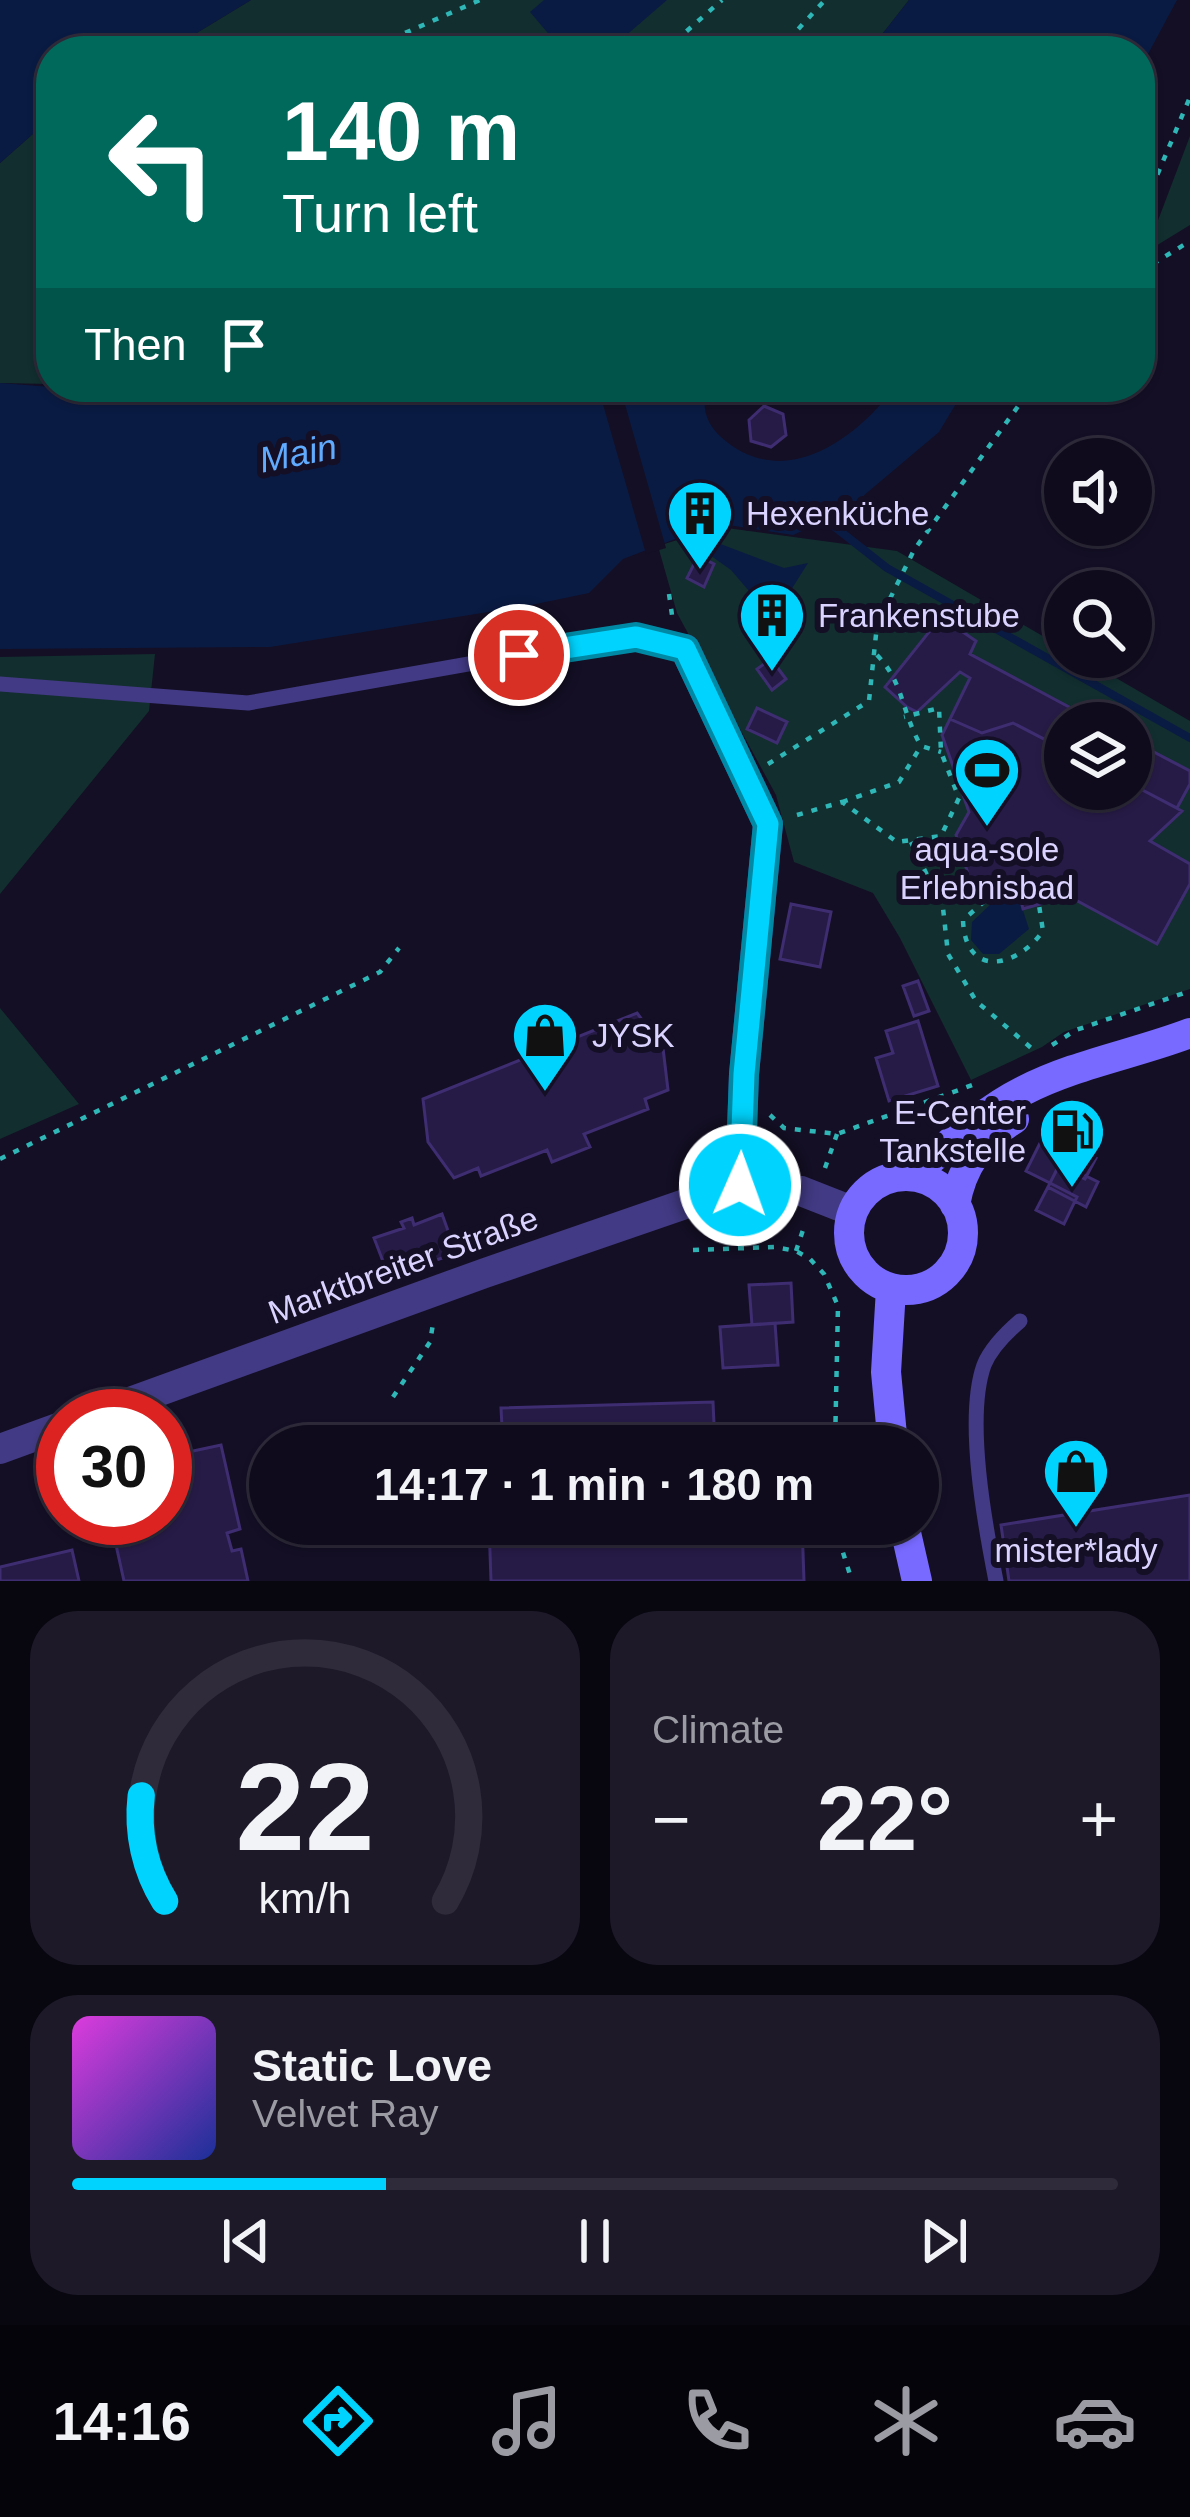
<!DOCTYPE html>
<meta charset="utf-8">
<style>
:root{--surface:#0f0b1c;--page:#1d1929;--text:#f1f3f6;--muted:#9b9ba3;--line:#2f2b3b;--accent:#00d3fd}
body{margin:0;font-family:Arial,sans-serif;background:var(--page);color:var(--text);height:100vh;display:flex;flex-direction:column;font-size:45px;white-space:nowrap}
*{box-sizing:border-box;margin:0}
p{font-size:39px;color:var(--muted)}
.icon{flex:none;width:66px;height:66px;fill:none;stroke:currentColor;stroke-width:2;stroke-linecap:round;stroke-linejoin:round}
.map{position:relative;height:1581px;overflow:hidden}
.drawer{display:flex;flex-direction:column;gap:30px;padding:30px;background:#08060f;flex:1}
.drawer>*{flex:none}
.top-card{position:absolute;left:36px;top:36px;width:1119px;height:366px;border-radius:48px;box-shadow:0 3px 9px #0004,0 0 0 3px var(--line);background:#00695c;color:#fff;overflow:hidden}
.tools{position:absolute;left:1044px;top:438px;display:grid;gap:24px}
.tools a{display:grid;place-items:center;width:108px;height:108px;border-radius:50%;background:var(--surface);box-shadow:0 3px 9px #0004,0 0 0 3px var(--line);font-size:60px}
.speed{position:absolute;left:36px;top:1389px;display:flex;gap:24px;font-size:60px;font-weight:700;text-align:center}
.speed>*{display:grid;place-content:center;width:156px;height:156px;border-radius:50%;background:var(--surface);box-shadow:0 3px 9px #0004,0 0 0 3px var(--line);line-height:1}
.speed .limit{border:18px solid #d22;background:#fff;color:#111}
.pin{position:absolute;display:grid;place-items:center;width:102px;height:102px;color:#fff;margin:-51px;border:6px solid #fff;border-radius:50%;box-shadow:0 3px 12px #0007}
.me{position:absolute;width:132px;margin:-66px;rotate:2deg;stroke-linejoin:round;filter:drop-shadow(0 0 9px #0008)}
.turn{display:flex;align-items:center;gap:42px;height:252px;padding:0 48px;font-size:54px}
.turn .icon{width:156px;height:156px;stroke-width:2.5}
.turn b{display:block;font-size:84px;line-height:102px}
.then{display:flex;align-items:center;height:114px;padding:0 48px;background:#0003;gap:24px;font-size:45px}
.big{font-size:90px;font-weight:700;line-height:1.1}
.drawer .tile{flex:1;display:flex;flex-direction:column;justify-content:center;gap:18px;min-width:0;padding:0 42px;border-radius:48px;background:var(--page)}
.drawer .dial{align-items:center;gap:0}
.dial svg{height:312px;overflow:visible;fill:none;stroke:var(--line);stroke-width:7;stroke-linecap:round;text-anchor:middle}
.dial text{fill:var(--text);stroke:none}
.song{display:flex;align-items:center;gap:36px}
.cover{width:144px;height:144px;border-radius:18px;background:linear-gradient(135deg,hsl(300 70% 55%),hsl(230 70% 35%))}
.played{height:12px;border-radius:6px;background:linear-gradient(90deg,var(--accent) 30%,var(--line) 30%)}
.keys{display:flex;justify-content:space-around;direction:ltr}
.heat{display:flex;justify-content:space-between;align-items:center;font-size:66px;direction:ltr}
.drawer .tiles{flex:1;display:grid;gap:30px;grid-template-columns:1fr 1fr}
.tile:last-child{grid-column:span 2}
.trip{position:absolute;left:249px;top:1425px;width:690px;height:120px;border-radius:60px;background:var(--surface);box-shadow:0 3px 9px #0004,0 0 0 3px var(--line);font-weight:700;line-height:120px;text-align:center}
.dock{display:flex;height:192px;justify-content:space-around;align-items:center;background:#06040b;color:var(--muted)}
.dock .icon{width:84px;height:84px}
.dock .on{color:var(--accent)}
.dock b{font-size:54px;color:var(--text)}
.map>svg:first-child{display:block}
.green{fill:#122e2f;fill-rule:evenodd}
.water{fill:#0a1b43}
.pier{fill:#140f25}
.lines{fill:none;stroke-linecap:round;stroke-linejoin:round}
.stream{stroke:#0a1b43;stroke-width:8}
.building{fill:#261b46;stroke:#3f2d72;stroke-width:3}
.path{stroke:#2fb6b7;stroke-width:4.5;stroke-dasharray:6 9;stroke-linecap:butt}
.service{stroke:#423a84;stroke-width:15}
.minor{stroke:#423a84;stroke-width:30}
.secondary{stroke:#786aff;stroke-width:30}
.route-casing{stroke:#0089a4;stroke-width:30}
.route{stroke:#00d3fd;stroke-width:21}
.labels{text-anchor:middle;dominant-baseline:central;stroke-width:12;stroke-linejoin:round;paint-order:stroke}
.poi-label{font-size:33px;fill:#dbd3ff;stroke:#140f25;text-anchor:start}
.street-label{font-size:33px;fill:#dbd3ff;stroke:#140f25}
.water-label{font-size:36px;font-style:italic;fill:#61abff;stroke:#140f25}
</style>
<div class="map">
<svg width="1190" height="1581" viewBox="0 0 1190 1581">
<rect width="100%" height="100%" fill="#140f25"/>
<path class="green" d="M251,0H909L869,51H167Z
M51,118V384L0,383V163Z
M1190,136V225L1146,252Z
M719,527L897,551L1065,649V657H1080L1190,721V989L1064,1032L1042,1047L971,1080L900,938L873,893L794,862L776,795L677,613L658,546ZM1065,723H1131V789H1065Z
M155,654L149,711L0,894V657Z
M0,1008L79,1104L0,1139Z"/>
<path class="water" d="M0,0H251L167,51H51V118L0,163Z
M544,0H667L608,51H563L530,12Z
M909,0H1177L1140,69V51H869Z
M0,383L51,387H707C701,407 706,423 721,437C783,493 855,440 895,387H966L939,432L843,513L793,535L715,523L707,529L710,540L784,568L808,563L791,590L792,596L755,598L731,570L683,536L623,559L589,593L531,605L270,647L0,649Z
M1018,895L1029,929L999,954H983L971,940L972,922L993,902Z"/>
<path class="pier" d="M598,387H620L666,548L646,554Z"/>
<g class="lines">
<path class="stream" d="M822,517L887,568L1190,738"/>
</g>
<path class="building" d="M764,406L783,414L786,435L771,447L751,441L749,420Z
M698,556L714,564L704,587L687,578Z
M941,617L976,641L970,654L1099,723H1065V750L1013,723L982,733L950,719L970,678L960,672L917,712L907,707L885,687Z
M771,659L786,679L772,690L757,669Z
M757,708L787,722L777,743L747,729Z
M950,719L982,733L1013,723L1065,750V789H1131V784L1182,811L1150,841L1190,864V884L1157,944L1046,884L1051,901L1023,909L1019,893L993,901L973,890L956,835L969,812L942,735Z
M1131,740L1190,771V784L1177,808L1131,784Z
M791,904L831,912L820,967L780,959Z
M918,981L929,1011L914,1016L903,986Z
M637,1013L663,1048L668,1090L645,1099L648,1109L584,1134L590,1147L552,1162L547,1150L481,1176L478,1168L454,1178L428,1142L423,1099Z
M918,1021L938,1086L889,1101L876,1058L893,1053L886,1031Z
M1041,1141L1065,1154L1050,1183L1026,1171Z
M1070,1144L1096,1158L1085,1179L1059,1166Z
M1060,1163L1098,1182L1086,1207L1048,1187Z
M1050,1183L1077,1197L1064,1224L1036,1210Z
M442,1214L456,1253L389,1277L374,1238L404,1228L401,1222L412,1218L414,1225Z
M791,1283L793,1322L752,1325L749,1285Z
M775,1323L778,1365L723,1368L720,1327Z
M713,1402L715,1446H503L501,1408Z
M789,1432L790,1446H728V1436Z
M221,1445L240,1529L227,1533L232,1551L241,1549L248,1581H124L110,1518H165V1457Z
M1190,1495V1581H1009L1001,1525Z
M489,1524H802L804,1581H491Z
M72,1550L79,1581H0V1567Z"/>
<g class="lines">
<path class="path" d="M364,51L480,0
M664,51L722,0
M778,51L825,0
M1140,216L1190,97
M1140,272L1190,241
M669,594L673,622
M877,655C904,683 901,711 921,746L941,752
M768,764L869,701L877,625L914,550L1032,387
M842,802L899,782L921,746
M797,815L842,802L897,842L941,836L959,798L941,752L939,708L904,717
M911,842L943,908L948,954L976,1001L1036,1052
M985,901L963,920C965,979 1017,968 1043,931L1039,905
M1052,1045L1076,1030L1190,991
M770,1115L784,1128L837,1134L978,1083
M0,1159L380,972L399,948
M825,1168L837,1134
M693,1250L775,1247L796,1251L810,1259L824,1274L838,1306L835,1446
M796,1251L805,1224
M393,1397L430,1342L433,1324
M834,1524L852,1581"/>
<path class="service" d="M0,684L248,703L610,639L636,637L685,649
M996,1581C985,1525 965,1418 984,1365C991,1348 1006,1333 1020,1321"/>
<path class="minor" d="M685,649L768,824L744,1074L740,1185
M91,1416L485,1273L740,1185L801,1191L852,1211
M0,1449L63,1426"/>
<path class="secondary" d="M849 1233a57 57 0 1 1 114 0a57 57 0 1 1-114 0Z
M912,1176C947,1146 981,1112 1023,1091C1075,1064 1135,1054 1190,1033
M955,1205C962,1165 981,1140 1014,1119
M891,1289L886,1372L893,1446
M904,1524L917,1581"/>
</g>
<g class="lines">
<defs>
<path id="route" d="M519,655L636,637L685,649L768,824L744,1074L740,1185"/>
</defs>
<use href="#route" class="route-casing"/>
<use href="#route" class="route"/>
</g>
<defs>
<symbol id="building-pin" viewBox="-11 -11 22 30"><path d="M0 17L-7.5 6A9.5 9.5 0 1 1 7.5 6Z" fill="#00d3fd" stroke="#140f25"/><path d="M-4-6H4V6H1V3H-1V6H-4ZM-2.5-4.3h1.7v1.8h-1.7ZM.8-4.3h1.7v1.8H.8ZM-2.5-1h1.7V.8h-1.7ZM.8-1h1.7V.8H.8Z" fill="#111"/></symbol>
<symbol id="stadium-pin" viewBox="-11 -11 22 30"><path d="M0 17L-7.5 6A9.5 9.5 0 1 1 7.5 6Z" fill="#00d3fd" stroke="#140f25"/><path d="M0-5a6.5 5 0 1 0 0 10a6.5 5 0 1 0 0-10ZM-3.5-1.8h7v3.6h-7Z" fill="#111"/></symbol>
<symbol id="shop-pin" viewBox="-11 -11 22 30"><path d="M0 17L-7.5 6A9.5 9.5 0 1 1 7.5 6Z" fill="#00d3fd" stroke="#140f25"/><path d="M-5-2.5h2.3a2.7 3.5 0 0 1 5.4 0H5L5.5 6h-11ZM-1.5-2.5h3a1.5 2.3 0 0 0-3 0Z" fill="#111"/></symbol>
<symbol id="fuel-pin" viewBox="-11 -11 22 30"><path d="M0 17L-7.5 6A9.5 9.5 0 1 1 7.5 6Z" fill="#00d3fd" stroke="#140f25"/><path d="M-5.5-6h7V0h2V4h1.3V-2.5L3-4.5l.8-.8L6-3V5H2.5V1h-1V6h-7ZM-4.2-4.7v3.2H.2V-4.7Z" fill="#111"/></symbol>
</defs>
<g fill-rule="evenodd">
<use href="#building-pin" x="662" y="475" width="76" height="104"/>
<use href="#building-pin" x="734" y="577" width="76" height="104"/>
<use href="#stadium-pin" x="949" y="732" width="76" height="104"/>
<use href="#shop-pin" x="507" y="997" width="76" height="104"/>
<use href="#fuel-pin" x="1034" y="1093" width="76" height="104"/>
<use href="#shop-pin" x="1038" y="1433" width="76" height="104"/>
</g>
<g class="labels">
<g class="poi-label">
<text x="746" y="513">Hexenküche</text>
<text x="818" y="615">Frankenstube</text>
<text x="987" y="849" text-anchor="middle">aqua-sole<tspan x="987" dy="38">Erlebnisbad</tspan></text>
<text x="592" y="1035">JYSK</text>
<text x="1026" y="1112" text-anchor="end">E-Center<tspan x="1026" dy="38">Tankstelle</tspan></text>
<text x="1076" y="1550" text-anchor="middle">mister*lady</text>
</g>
<g class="street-label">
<text transform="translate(403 1265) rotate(-20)">Marktbreiter Straße</text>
</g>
<g class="water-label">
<text transform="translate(298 453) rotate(-11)">Main</text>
</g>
</g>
</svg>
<div class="tools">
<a><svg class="icon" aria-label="sound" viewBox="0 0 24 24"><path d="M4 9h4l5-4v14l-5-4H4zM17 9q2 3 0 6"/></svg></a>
<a><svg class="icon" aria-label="search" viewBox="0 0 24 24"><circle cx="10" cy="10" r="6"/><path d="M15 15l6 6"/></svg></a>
<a><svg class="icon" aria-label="layers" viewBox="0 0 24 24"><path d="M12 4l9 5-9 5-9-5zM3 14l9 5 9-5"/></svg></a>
</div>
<div class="speed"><div class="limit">30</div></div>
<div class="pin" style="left:519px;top:655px;background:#d93025"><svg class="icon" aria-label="arrive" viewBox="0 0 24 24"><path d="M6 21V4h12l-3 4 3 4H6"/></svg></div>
<svg class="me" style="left:740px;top:1185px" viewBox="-20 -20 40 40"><circle r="17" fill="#00d3fd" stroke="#fff" stroke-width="3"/><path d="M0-11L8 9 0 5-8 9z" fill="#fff"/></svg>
<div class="trip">14:17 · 1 min · 180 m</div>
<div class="top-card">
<div class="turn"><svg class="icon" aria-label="left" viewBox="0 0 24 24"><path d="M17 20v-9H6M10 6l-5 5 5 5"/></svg><div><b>140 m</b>Turn left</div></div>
<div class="then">Then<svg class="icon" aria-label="arrive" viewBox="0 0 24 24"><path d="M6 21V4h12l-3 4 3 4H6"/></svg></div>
</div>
</div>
<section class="drawer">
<div class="tiles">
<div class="tile dial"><svg viewBox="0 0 100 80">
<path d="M14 69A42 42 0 1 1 86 69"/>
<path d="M14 69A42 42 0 0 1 8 42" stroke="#00d3fd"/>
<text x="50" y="56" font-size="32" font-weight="700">22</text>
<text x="50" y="72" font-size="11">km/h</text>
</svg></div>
<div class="tile"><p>Climate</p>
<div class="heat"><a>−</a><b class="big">22°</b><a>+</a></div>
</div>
<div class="tile">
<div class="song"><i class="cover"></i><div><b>Static Love</b><p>Velvet Ray</p></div></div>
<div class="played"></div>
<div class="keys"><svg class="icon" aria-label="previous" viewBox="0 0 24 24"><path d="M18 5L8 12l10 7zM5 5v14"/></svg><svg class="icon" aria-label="pause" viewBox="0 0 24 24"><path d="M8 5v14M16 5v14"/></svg><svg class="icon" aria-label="next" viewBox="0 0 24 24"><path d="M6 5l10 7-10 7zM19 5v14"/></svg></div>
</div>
</div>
</section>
<nav class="dock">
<b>14:16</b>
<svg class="icon on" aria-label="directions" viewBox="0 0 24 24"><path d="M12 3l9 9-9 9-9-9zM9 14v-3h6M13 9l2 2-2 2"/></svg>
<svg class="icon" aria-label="music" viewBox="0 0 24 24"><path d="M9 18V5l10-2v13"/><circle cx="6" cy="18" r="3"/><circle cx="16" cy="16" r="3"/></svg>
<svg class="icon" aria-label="phone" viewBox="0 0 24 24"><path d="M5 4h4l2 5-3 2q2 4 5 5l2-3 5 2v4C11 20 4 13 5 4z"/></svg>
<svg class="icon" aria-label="climate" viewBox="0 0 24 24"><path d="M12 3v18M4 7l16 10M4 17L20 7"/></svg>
<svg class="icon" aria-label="car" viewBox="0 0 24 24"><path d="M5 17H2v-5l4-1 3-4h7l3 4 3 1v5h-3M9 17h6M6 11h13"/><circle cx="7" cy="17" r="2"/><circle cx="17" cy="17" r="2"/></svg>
</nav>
